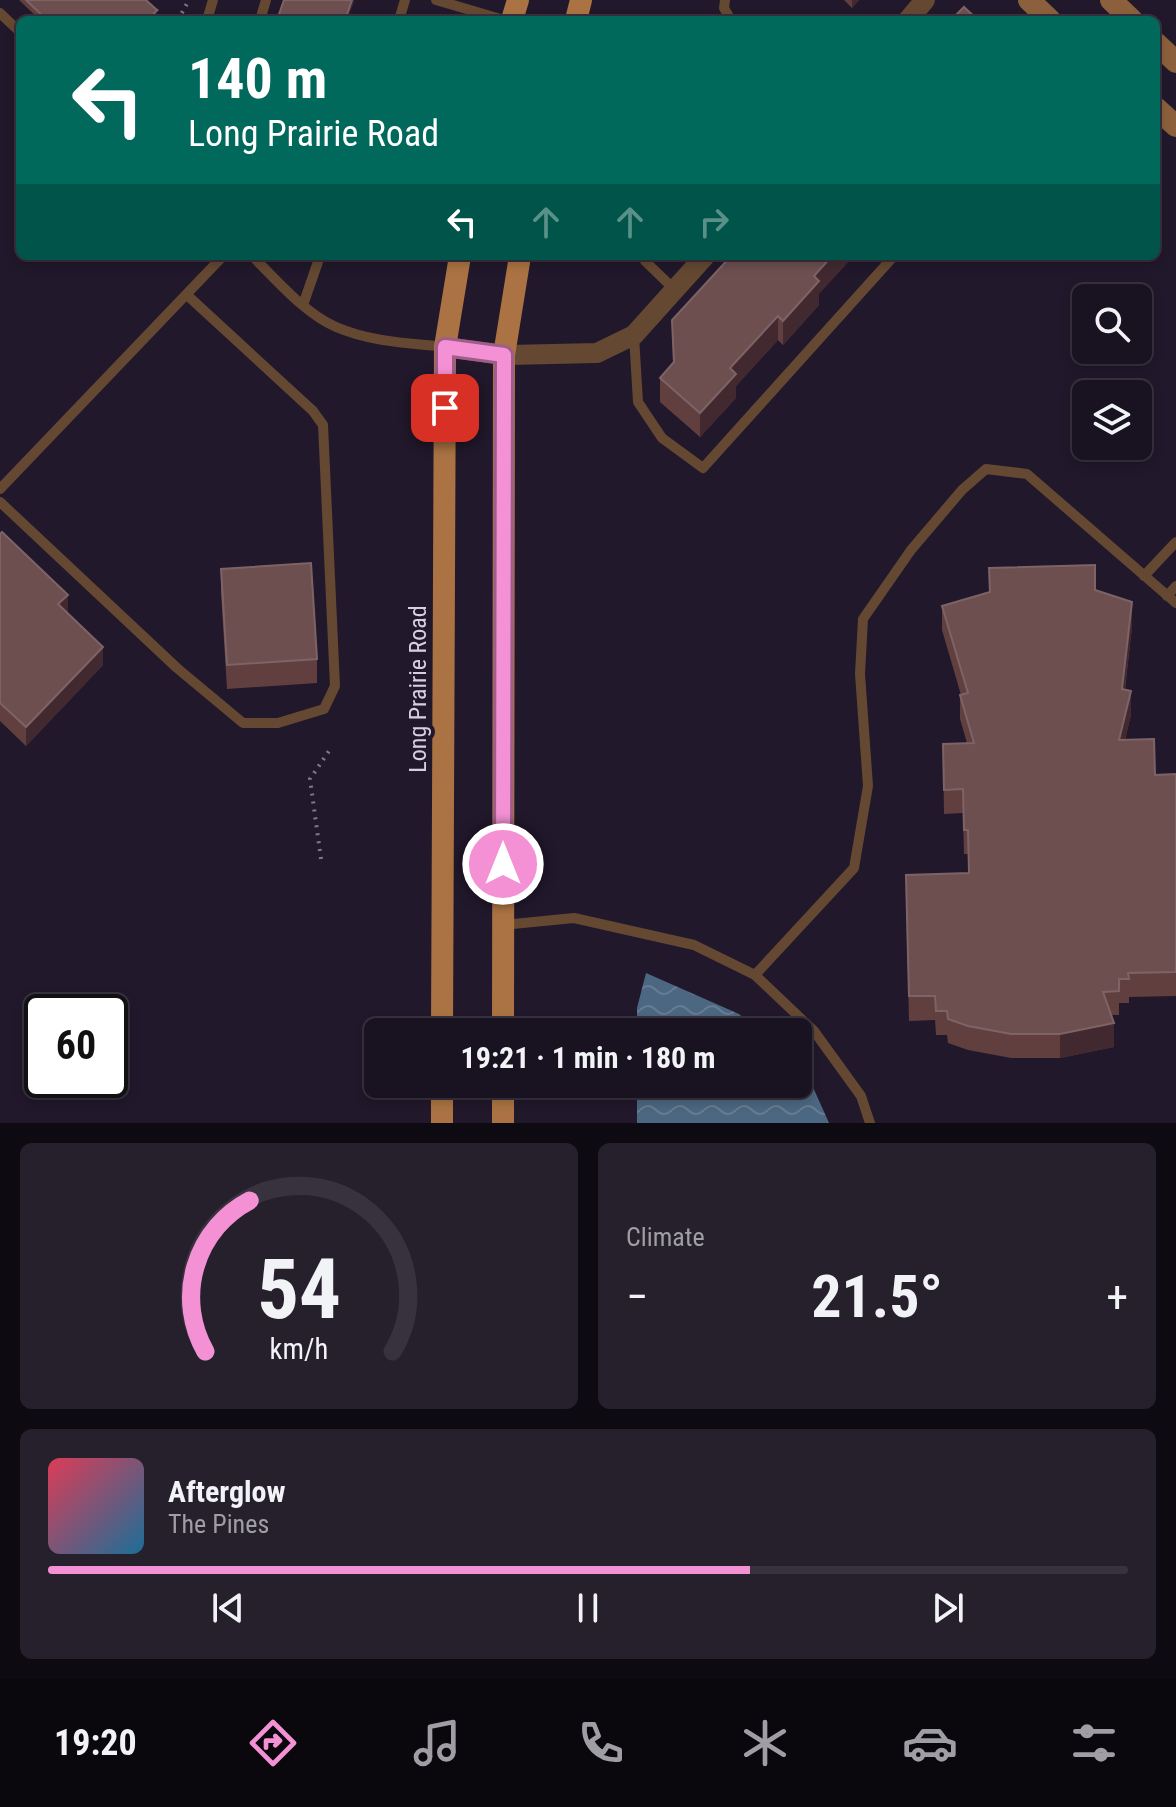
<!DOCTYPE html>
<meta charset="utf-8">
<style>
:root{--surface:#191220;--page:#26202d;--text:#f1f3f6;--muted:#9f9ea5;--line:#37323e;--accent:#f491d4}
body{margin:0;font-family:"Roboto Condensed",sans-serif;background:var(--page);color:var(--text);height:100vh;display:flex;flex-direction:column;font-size:30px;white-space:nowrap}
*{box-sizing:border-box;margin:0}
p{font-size:26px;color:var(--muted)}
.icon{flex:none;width:44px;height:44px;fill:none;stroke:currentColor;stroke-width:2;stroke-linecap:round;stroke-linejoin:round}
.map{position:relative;height:1123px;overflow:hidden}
.side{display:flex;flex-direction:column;gap:20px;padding:20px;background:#0e0a12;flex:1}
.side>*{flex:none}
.banner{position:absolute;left:16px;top:16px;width:1144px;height:244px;border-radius:12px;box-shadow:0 4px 12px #0003,0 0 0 2px var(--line);background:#00695c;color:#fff;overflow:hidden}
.controls{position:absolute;left:1072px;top:284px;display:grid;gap:16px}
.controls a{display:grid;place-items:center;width:80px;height:80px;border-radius:12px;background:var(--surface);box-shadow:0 4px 12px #0003,0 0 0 2px var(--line);font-size:40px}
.speed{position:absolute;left:24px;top:994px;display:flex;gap:16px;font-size:40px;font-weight:700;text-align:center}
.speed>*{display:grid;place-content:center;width:104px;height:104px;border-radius:50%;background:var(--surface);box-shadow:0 4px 12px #0003,0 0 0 2px var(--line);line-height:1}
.speed .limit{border:4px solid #111;border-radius:12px;background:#fff;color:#111}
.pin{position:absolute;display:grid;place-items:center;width:68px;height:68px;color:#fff;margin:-34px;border-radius:16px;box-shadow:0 4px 12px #0006}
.me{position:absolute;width:88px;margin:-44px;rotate:0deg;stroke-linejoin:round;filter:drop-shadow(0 0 6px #0008)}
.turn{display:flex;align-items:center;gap:28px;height:168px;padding:0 40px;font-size:36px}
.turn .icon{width:104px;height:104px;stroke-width:2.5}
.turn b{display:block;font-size:56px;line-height:68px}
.lanes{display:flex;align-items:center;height:76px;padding:0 40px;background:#0003;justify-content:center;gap:40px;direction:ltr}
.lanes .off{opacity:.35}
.big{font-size:60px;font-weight:700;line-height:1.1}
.side .card{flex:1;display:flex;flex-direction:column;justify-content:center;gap:12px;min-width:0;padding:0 28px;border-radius:12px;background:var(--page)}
.side .dial{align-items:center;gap:0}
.dial svg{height:208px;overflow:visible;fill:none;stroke:var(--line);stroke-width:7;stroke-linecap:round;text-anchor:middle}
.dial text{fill:var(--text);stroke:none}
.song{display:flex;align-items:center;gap:24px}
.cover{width:96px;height:96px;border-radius:12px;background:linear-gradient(135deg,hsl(350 70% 55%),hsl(200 70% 35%))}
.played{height:8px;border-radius:4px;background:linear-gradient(90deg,var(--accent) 65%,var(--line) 65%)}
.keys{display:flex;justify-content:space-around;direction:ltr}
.heat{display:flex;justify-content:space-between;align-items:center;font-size:44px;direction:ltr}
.side .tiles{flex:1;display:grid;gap:20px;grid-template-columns:1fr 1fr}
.card:last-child{grid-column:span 2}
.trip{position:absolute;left:364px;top:1018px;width:448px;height:80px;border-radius:12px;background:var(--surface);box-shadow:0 4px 12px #0003,0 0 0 2px var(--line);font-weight:700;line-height:80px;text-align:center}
.tab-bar{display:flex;height:128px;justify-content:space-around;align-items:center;background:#0a070d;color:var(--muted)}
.tab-bar .icon{width:56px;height:56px}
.tab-bar .selected{color:var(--accent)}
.tab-bar b{font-size:36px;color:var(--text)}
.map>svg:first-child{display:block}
.water{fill:url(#water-waves)}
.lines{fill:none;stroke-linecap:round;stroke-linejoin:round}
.path{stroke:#7f7888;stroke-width:4;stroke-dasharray:2 6;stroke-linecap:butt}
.service{stroke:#644832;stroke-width:10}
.minor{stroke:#644832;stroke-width:20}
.secondary{stroke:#8c603c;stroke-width:22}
.primary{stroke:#ab7343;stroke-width:22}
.wall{fill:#613f3f}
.shaded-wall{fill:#422930}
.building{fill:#6d4f50;stroke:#7e6366;stroke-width:2}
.route-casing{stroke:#9f5e8a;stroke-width:20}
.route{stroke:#f491d4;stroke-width:14}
.labels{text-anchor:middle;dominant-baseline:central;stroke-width:8;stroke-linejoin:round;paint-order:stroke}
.street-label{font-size:24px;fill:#d6d0de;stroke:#21182b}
</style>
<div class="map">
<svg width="1176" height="1123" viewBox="0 0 1176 1123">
<defs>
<pattern id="water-waves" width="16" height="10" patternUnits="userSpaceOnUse" patternTransform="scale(2)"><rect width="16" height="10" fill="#4c6781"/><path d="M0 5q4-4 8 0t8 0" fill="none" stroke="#657c92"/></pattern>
</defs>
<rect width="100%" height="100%" fill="#21182b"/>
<path class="water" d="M646,973L739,1014L760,1032H637V1008Z
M798,1070L812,1085L829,1123H637V1084H798Z"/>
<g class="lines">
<path class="path" d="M156,10L164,20
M178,20L189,0
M321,859L310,779L329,751"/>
<path class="service" d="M436,0L504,20
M725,0L724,8L731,20
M0,13L20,32
M207,20L213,0
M260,20L266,0
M399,20L405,0
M252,256C277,280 304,313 336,327C371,342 408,343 445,347
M645,256V261L675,290
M303,305L320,256
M634,336L638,402L662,438L703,468L894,256
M0,489L223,256
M0,502L177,668L243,723H278L324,709L335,686L323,425L313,411L187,295
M1144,576L1176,542
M1167,596L1176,586
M503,925L574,918L694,945L755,975L814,1031L861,1096L870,1123
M755,975L854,868L868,786L860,674L863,619L911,550L962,490L986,469L1027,474L1176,603"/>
<path class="minor" d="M908,20L925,0
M445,347L504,355L597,353L634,335L705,256"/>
<path class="secondary" d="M1029,0L1050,20
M1111,0L1132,20
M1156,43L1176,62
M1156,108L1176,126"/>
<path class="primary" d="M512,20L518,0
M576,20L581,0
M442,1032L445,347L460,256
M503,1032L504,355L520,256
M442,1123V1084
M503,1123V1084"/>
</g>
<path class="wall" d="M19,0H146L157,16L154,20H40Z
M844,0H859L852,8Z
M819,294V305L783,345L778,340L736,386V398L700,437L660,402V378L673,364L672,320Z
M0,534L68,613L103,665L26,746L0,721Z
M221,569L317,659V683L227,689L221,593Z
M1095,590L1132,626L1125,690L1131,715L1125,740L1155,775L1176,774V996L1129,997V1003H1119V1015H1111L1114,1047L1060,1058H1011L968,1050L948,1043L947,1035H936L935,1020L909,1021L906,899L969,873L968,854H964L963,813L944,814L943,744L967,743L960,719V695H961L942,630V606Z"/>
<path class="shaded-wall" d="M352,0H354V2L347,20H345Z
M852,0H859L852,8Z
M157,10V16L154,20H148Z
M832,256H854L819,294V305L783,345V321L814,276Z
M778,316V340L736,386V398L700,437V413L730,368Z
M68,595V613L58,604Z
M1132,602V626L1122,713V689Z
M103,647V665L26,746V727Z
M1131,691V715L1119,764V740Z
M1114,1023V1047L1060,1058V1034Z"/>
<path class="building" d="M26,0H146L157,10L148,20H47Z
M284,0H352L345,20H277Z
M964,7L978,20H951Z
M731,256H832L814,276L819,281L783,321L778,316L730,368L736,374L700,413L660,378L674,362L672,320Z
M2,532L68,595L58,604L103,647L26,727L0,703V534Z
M311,563L317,659L227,665L221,569Z
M1095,565V590L1132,602L1122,689L1131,691L1119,740L1154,739L1155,775L1176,774V972L1128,973L1129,979H1119V991L1103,992L1114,1023L1060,1034H1011L968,1026L948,1019L947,1011H936L935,996H909L906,875L969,873L968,830H964L963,789L944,790L943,744L974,743L960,695L968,693L942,606L990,592L989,568Z"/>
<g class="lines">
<defs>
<path id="route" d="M445,408V347L504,355L503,864"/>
</defs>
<use href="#route" class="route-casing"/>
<use href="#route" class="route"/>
</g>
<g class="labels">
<g class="street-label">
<text transform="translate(418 689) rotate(-90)">Long Prairie Road</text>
</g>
</g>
</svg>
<div class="controls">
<a><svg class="icon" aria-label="search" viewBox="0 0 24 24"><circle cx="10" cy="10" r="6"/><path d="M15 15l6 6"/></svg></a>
<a><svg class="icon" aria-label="layers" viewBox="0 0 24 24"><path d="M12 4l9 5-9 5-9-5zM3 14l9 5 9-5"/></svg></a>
</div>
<div class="speed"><div class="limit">60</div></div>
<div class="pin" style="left:445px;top:408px;background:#d93025"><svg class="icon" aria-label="arrive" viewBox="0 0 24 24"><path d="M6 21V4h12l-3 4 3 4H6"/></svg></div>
<svg class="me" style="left:503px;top:864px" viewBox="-20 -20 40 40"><circle r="17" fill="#f491d4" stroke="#fff" stroke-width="3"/><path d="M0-11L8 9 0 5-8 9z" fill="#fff"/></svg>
<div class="trip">19:21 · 1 min · 180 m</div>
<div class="banner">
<div class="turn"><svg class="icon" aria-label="left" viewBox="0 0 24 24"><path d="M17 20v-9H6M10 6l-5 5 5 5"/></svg><div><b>140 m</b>Long Prairie Road</div></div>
<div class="lanes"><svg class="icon" aria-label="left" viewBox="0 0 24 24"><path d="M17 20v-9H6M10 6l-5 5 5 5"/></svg><svg class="icon off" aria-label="ahead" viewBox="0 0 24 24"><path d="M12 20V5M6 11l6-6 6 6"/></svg><svg class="icon off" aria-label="ahead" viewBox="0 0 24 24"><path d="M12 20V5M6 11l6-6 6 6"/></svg><svg class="icon off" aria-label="right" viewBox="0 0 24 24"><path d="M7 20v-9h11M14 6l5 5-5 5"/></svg></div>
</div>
</div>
<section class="side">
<div class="tiles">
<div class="card dial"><svg viewBox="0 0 100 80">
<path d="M14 69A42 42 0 1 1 86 69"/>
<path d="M14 69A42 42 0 0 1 31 11" stroke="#f491d4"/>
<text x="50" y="56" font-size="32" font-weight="700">54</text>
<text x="50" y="72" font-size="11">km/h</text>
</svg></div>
<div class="card"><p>Climate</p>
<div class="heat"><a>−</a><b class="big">21.5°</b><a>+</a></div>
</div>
<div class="card">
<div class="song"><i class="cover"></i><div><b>Afterglow</b><p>The Pines</p></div></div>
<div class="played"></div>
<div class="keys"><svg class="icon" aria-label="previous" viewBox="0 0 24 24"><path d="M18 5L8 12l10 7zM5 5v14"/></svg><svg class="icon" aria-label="pause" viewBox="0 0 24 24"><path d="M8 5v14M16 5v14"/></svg><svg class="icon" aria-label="next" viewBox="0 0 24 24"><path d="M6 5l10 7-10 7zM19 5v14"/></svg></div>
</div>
</div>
</section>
<nav class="tab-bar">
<b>19:20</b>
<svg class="icon selected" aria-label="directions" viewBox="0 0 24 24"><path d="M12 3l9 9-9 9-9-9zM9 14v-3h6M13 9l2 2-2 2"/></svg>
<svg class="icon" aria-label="music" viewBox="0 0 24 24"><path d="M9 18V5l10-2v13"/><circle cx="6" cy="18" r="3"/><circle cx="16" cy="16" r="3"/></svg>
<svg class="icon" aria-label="phone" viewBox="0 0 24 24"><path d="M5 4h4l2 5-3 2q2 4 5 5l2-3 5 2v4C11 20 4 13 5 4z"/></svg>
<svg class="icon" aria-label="climate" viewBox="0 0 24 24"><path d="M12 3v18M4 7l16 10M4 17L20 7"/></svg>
<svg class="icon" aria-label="car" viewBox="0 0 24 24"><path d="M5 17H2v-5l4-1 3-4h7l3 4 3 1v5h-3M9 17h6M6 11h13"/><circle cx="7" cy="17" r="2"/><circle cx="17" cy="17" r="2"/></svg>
<svg class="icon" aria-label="filters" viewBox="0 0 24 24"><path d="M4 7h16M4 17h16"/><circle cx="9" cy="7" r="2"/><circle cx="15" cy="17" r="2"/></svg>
</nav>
